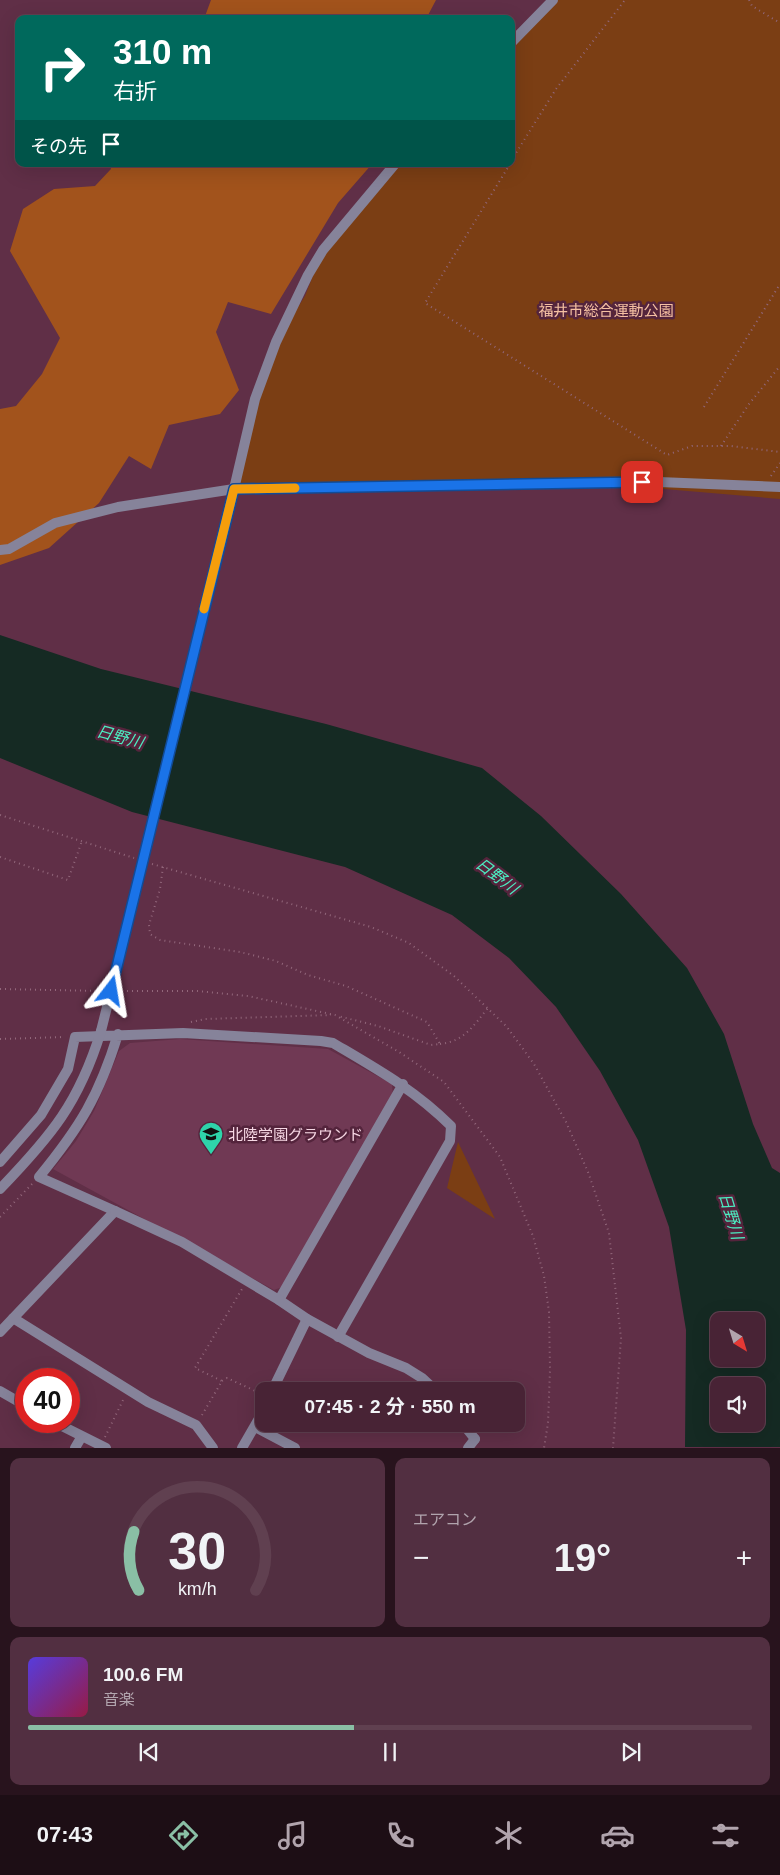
<!DOCTYPE html>
<html lang="ja">
<meta charset="utf-8">
<style>
:root{--surface:#482335;--page:#522f41;--text:#f1f3f6;--muted:#b1a4ad;--line:#604050;--accent:#8abfa5}
body{margin:0;font-family:Helvetica,"Noto Sans JP",sans-serif;background:var(--page);color:var(--text);height:100vh;display:flex;flex-direction:column;font-size:19px;white-space:nowrap}
*{box-sizing:border-box;margin:0}
p{font-size:16px;color:var(--muted)}
.icon{flex:none;width:28px;height:28px;fill:none;stroke:currentColor;stroke-width:2;stroke-linecap:round;stroke-linejoin:round}
.map{position:relative;height:1448px;overflow:hidden}
.sheet{display:flex;flex-direction:column;gap:10px;padding:10px;background:#28131d;flex:1}
.sheet>*{flex:none}
.hud{position:absolute;left:15px;top:15px;width:500px;height:152px;border-radius:10px;box-shadow:0 5px 20px #0002,0 0 0 1px var(--line);background:#00695c;color:#fff;overflow:hidden}
.needle{width:32px;rotate:142deg}
.fabs{position:absolute;left:710px;top:1312px;display:grid;gap:10px}
.fabs a{display:grid;place-items:center;width:55px;height:55px;border-radius:10px;background:var(--surface);box-shadow:0 5px 20px #0002,0 0 0 1px var(--line);font-size:25px}
.speed{position:absolute;left:15px;top:1368px;display:flex;gap:10px;font-size:25px;font-weight:700;text-align:center}
.speed>*{display:grid;place-content:center;width:65px;height:65px;border-radius:50%;background:var(--surface);box-shadow:0 5px 20px #0002,0 0 0 1px var(--line);line-height:1}
.speed .limit{border:8px solid #d22;background:#fff;color:#111}
.pin{position:absolute;display:grid;place-items:center;width:42px;height:42px;color:#fff;margin:-21px;border-radius:10px;box-shadow:0 2px 8px #0006}
.me{position:absolute;width:55px;margin:-28px;rotate:14deg;stroke-linejoin:round;filter:drop-shadow(0 0 4px #0008)}
.turn{display:flex;align-items:center;gap:18px;height:105px;padding:0 15px;font-size:22px}
.turn .icon{width:65px;height:65px;stroke-width:2.5}
.turn b{display:block;font-size:35px;line-height:42px}
.then{display:flex;align-items:center;height:48px;padding:0 15px;background:#0003;gap:10px;font-size:19px}
.big{font-size:38px;font-weight:700;line-height:1.1}
.sheet .widget{flex:1;display:flex;flex-direction:column;justify-content:center;gap:8px;min-width:0;padding:0 18px;border-radius:10px;background:var(--page)}
.sheet .dial{align-items:center;gap:0}
.dial svg{height:130px;overflow:visible;fill:none;stroke:var(--line);stroke-width:7;stroke-linecap:round;text-anchor:middle}
.dial text{fill:var(--text);stroke:none}
.song{display:flex;align-items:center;gap:15px}
.cover{width:60px;height:60px;border-radius:8px;background:linear-gradient(135deg,hsl(250 70% 55%),hsl(340 70% 35%))}
.played{height:5px;border-radius:2px;background:linear-gradient(90deg,var(--accent) 45%,var(--line) 45%)}
.keys{display:flex;justify-content:space-around;direction:ltr}
.heat{display:flex;justify-content:space-between;align-items:center;font-size:28px;direction:ltr}
.sheet .tiles{flex:1;display:grid;gap:10px;grid-template-columns:1fr 1fr}
.widget:last-child{grid-column:span 2}
.trip{position:absolute;left:255px;top:1382px;width:270px;height:50px;border-radius:10px;background:var(--surface);box-shadow:0 5px 20px #0002,0 0 0 1px var(--line);font-weight:700;line-height:50px;text-align:center}
.tabs{display:flex;height:80px;justify-content:space-around;align-items:center;background:#1d0e15;color:var(--muted)}
.tabs .icon{width:35px;height:35px}
.tabs .selected{color:var(--accent)}
.tabs b{font-size:22px;color:var(--text)}
.map>svg:first-child{display:block}
.built{fill:#703954}
.green{fill:#7b3e14}
.forest{fill:#a2531c}
.water{fill:#152a23;fill-rule:evenodd}
.lines{fill:none;stroke-linecap:round;stroke-linejoin:round}
.path{stroke:#92677b;stroke-width:2;stroke-dasharray:1 4;stroke-linecap:butt}
.minor{stroke:#86839a;stroke-width:10}
.tertiary{stroke:#86839a;stroke-width:10}
.tertiary-bridge{stroke:#86839a;stroke-width:10}
.route-casing{stroke:#114b97;stroke-width:12}
.route{stroke:#1a73e8;stroke-width:9}
.slow{stroke:#f59e0b;stroke-width:9}
.labels{text-anchor:middle;dominant-baseline:central;stroke-width:5;stroke-linejoin:round;paint-order:stroke}
.park-label{font-size:15px;fill:#f5c0a2;stroke:#54243c}
.poi-label{font-size:15px;fill:#f6d7e4;stroke:#54243c;text-anchor:start}
.water-label{font-size:16px;font-style:italic;fill:#4ceec2;stroke:#54243c}
</style>
<div class="map">
<svg width="780" height="1448" viewBox="0 0 780 1448">
<rect width="100%" height="100%" fill="#602f47"/>
<path class="built" d="M180,1039L328,1049L392,1084L393,1095L282,1287L274,1290L53,1169L76,1141L94,1111L119,1051L130,1043Z"/>
<path class="green" d="M553,0H780V499L594,483L234,489L276,342L305,296L323,250L398,164H511V43Z
M458,1142L495,1219L447,1188Z"/>
<path class="forest" d="M211,0H436L426,19H204Z
M110,164H372L338,203L271,314L228,302L216,332L239,390L220,414L169,425L151,469L129,456L99,503L49,548L0,565V409L16,406L42,374L60,338L10,251L23,209L54,189L95,186L111,169Z"/>
<path class="water" d="M0,635L101,669L326,724L482,768L541,816L621,894L687,968L724,1034L753,1124L772,1168L780,1173V1447H685L686,1330L669,1227L638,1140L600,1071L556,1007L509,958L452,915L345,867L132,812L0,758ZM719,1321H756V1359H719ZM719,1386H756V1424H719Z"/>
<g class="lines">
<path class="path" d="M749,0L752,6L780,23
M511,161L556,89L625,0
M510,164L425,303L667,455L692,446H731L780,452
M704,407L780,284
M721,446L749,404L780,366
M771,476L780,463
M0,815L134,858
M0,857L68,880L82,841
M152,864L371,927L409,943L454,976L507,1027L534,1064L566,1122L588,1172L609,1233L621,1338L613,1448
M163,867L160,889L149,925L150,934L160,940L240,952L276,961L308,975L346,986L427,1022L440,1044L431,1045L378,1026L338,1016
M0,989L100,991
M122,991H197L248,996L335,1015L399,1052L444,1082L500,1157L533,1236L544,1276L549,1312L550,1370L548,1423L544,1448
M191,1022L205,1019L331,1015
M0,1039L65,1037
M440,1044C465,1041 473,1026 488,1008
M0,1217L32,1184
M222,1381L227,1378L262,1394
M202,1415L222,1381L195,1368L242,1289
M105,1437L124,1398"/>
<path class="minor" d="M0,550L9,549L55,523L118,507L234,489L659,482L780,487
M0,1162L41,1115L68,1069L75,1037L183,1033L321,1041L333,1043C377,1069 415,1090 451,1126L450,1141L338,1337
M279,1300L403,1084
M13,1318L148,1402L196,1425L213,1448
M0,1332L115,1211L39,1177C80,1127 99,1096 118,1034
M0,1391L26,1406
M272,1391L307,1319
M52,1421L106,1448
M255,1427L295,1448
M75,1448L82,1436
M242,1448L264,1410
M468,1448L475,1439"/>
<path class="tertiary" d="M511,43L553,0
M234,489L255,399L276,342L308,275L323,250L395,164
M101,1031L111,991
M115,1211L182,1242L279,1300L307,1319L369,1353L406,1368L422,1378L436,1391
M463,1424L475,1439"/>
<path class="tertiary-bridge" d="M111,991L234,489
M0,1189C51,1136 79,1103 101,1031"/>
</g>
<g class="lines">
<defs>
<path id="route" d="M111,991L234,489L642,482"/>
</defs>
<use href="#route" class="route-casing"/>
<use href="#route" class="route"/>
<path class="slow" d="M204,609L234,489L295,488"/>
</g>
<defs>
<symbol id="school-pin" viewBox="-11 -11 22 30"><path d="M0 17L-7.5 6A9.5 9.5 0 1 1 7.5 6Z" fill="#2ed4aa" stroke="#54243c"/><path d="M0-5L7-2L0 1L-7-2ZM-4 1L0 2.5L4 1V4Q0 6-4 4Z" fill="#111"/></symbol>
</defs>
<g fill-rule="evenodd">
<use href="#school-pin" x="197" y="1120" width="28" height="38"/>
</g>
<g class="labels">
<g class="park-label">
<text x="606" y="310">福井市総合運動公園</text>
</g>
<g class="poi-label">
<text x="228" y="1134">北陸学園グラウンド</text>
</g>
<g class="water-label">
<text transform="translate(120 737) rotate(15)">日野川</text>
<text transform="translate(497 876) rotate(37)">日野川</text>
<text transform="translate(731 1216) rotate(73)">日野川</text>
</g>
</g>
</svg>
<div class="fabs">
<a><svg class="needle" viewBox="-14 -14 28 28"><path d="M0-13l5 13h-10z" fill="#e53935"/><path d="M0 13l5-13h-10z" fill="#b1a4ad"/></svg></a>
<a><svg class="icon" aria-label="sound" viewBox="0 0 24 24"><path d="M4 9h4l5-4v14l-5-4H4zM17 9q2 3 0 6"/></svg></a>
</div>
<div class="speed"><div class="limit">40</div></div>
<div class="pin" style="left:642px;top:482px;background:#d93025"><svg class="icon" aria-label="arrive" viewBox="0 0 24 24"><path d="M6 21V4h12l-3 4 3 4H6"/></svg></div>
<svg class="me" style="left:111px;top:991px" viewBox="-20 -20 40 40"><path d="M0-17L14 15 0 8-14 15z" fill="#1a73e8" stroke="#fff" stroke-width="4"/></svg>
<div class="trip">07:45 · 2 分 · 550 m</div>
<div class="hud">
<div class="turn"><svg class="icon" aria-label="right" viewBox="0 0 24 24"><path d="M7 20v-9h11M14 6l5 5-5 5"/></svg><div><b>310 m</b>右折</div></div>
<div class="then">その先<svg class="icon" aria-label="arrive" viewBox="0 0 24 24"><path d="M6 21V4h12l-3 4 3 4H6"/></svg></div>
</div>
</div>
<section class="sheet">
<div class="tiles">
<div class="widget dial"><svg viewBox="0 0 100 80">
<path d="M14 69A42 42 0 1 1 86 69"/>
<path d="M14 69A42 42 0 0 1 11 33" stroke="#8abfa5"/>
<text x="50" y="56" font-size="32" font-weight="700">30</text>
<text x="50" y="72" font-size="11">km/h</text>
</svg></div>
<div class="widget"><p>エアコン</p>
<div class="heat"><a>−</a><b class="big">19°</b><a>+</a></div>
</div>
<div class="widget">
<div class="song"><i class="cover"></i><div><b>100.6 FM</b><p>音楽</p></div></div>
<div class="played"></div>
<div class="keys"><svg class="icon" aria-label="previous" viewBox="0 0 24 24"><path d="M18 5L8 12l10 7zM5 5v14"/></svg><svg class="icon" aria-label="pause" viewBox="0 0 24 24"><path d="M8 5v14M16 5v14"/></svg><svg class="icon" aria-label="next" viewBox="0 0 24 24"><path d="M6 5l10 7-10 7zM19 5v14"/></svg></div>
</div>
</div>
</section>
<nav class="tabs">
<b>07:43</b>
<svg class="icon selected" aria-label="directions" viewBox="0 0 24 24"><path d="M12 3l9 9-9 9-9-9zM9 14v-3h6M13 9l2 2-2 2"/></svg>
<svg class="icon" aria-label="music" viewBox="0 0 24 24"><path d="M9 18V5l10-2v13"/><circle cx="6" cy="18" r="3"/><circle cx="16" cy="16" r="3"/></svg>
<svg class="icon" aria-label="phone" viewBox="0 0 24 24"><path d="M5 4h4l2 5-3 2q2 4 5 5l2-3 5 2v4C11 20 4 13 5 4z"/></svg>
<svg class="icon" aria-label="climate" viewBox="0 0 24 24"><path d="M12 3v18M4 7l16 10M4 17L20 7"/></svg>
<svg class="icon" aria-label="car" viewBox="0 0 24 24"><path d="M5 17H2v-5l4-1 3-4h7l3 4 3 1v5h-3M9 17h6M6 11h13"/><circle cx="7" cy="17" r="2"/><circle cx="17" cy="17" r="2"/></svg>
<svg class="icon" aria-label="filters" viewBox="0 0 24 24"><path d="M4 7h16M4 17h16"/><circle cx="9" cy="7" r="2"/><circle cx="15" cy="17" r="2"/></svg>
</nav>
